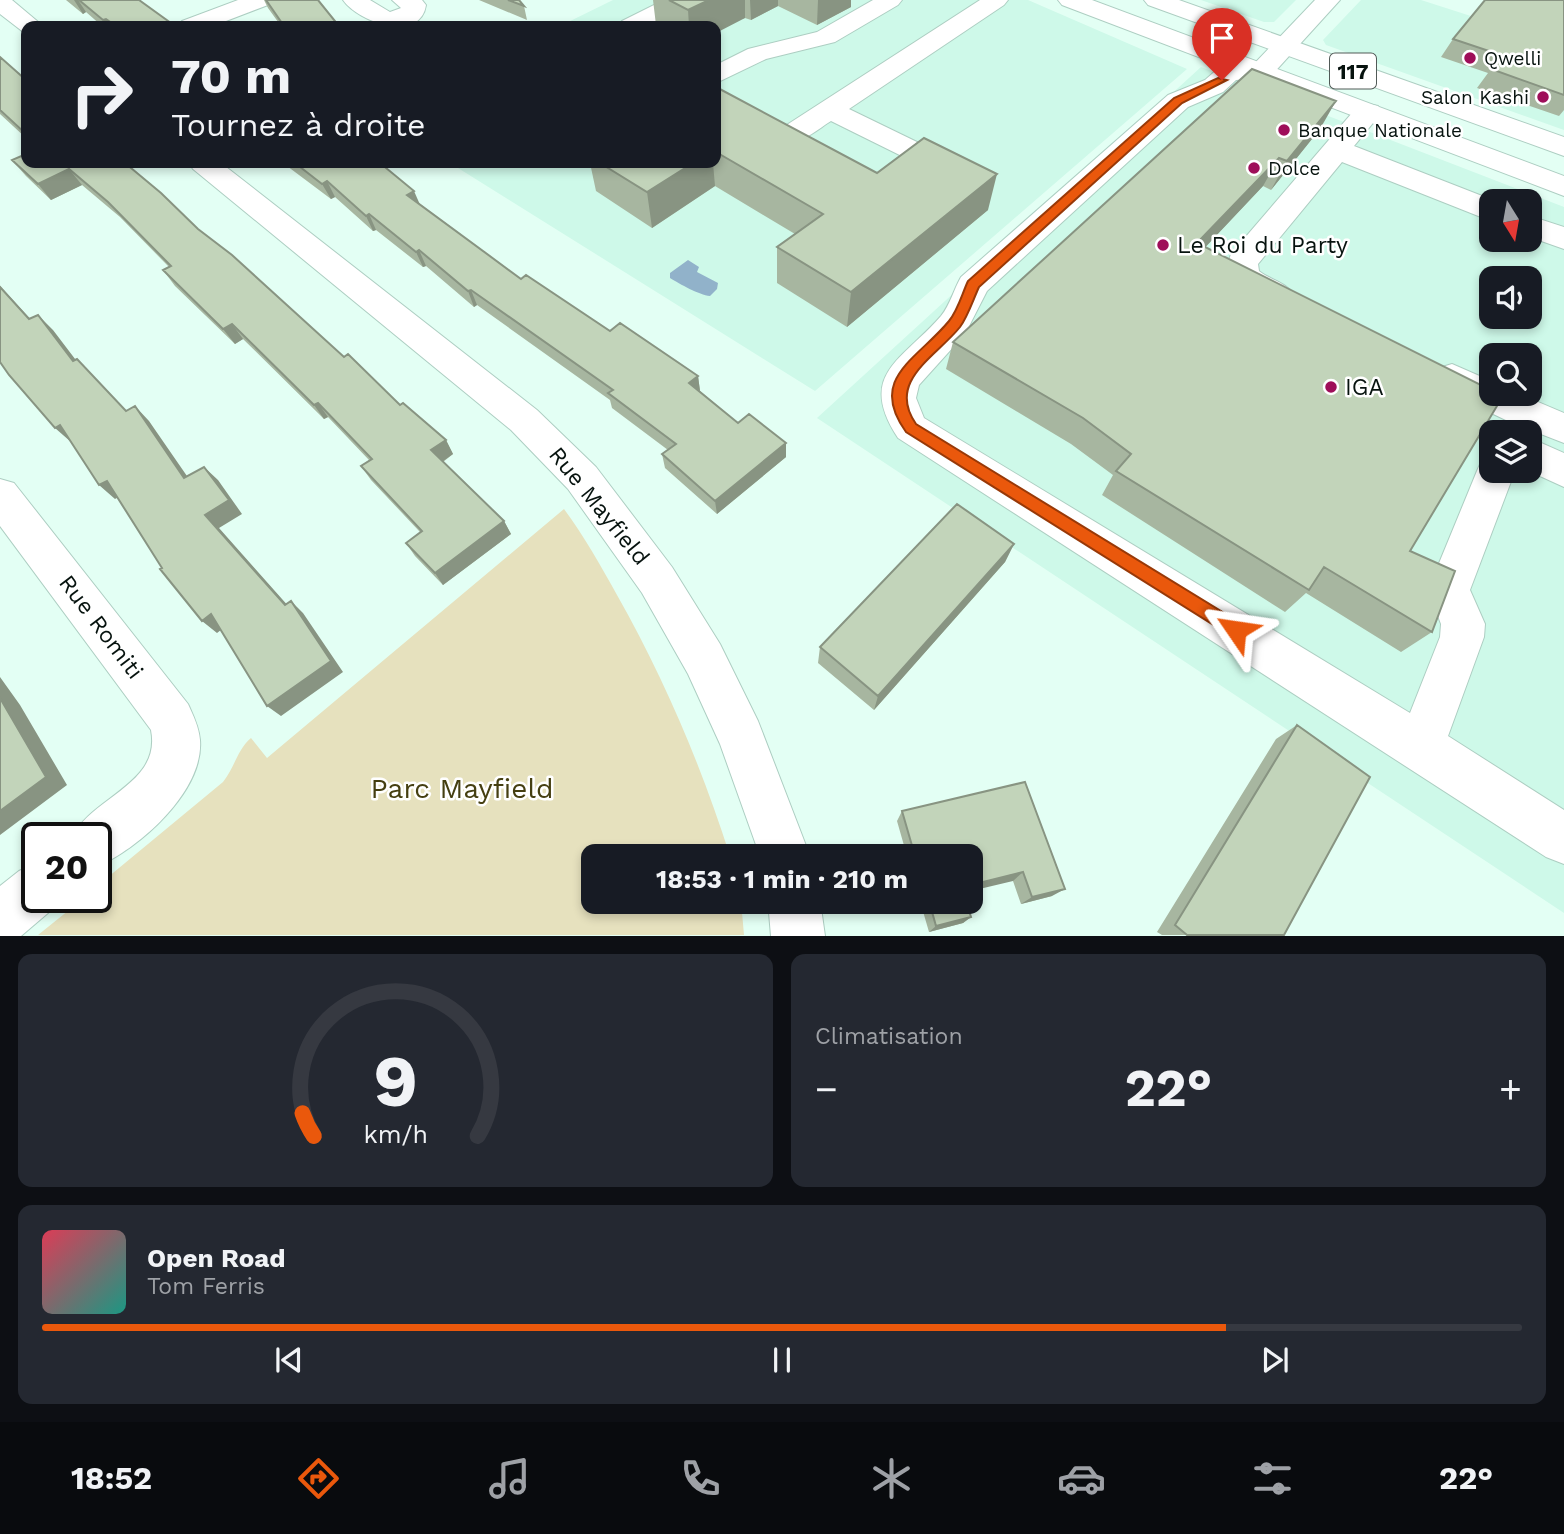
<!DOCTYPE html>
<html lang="fr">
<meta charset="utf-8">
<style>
:root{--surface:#171b24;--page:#242831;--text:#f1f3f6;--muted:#9ea1a6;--line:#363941;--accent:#ea580c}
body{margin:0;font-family:"Work Sans",sans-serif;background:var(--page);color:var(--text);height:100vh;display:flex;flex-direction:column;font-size:26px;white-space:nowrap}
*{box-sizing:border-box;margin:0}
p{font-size:23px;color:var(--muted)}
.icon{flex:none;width:38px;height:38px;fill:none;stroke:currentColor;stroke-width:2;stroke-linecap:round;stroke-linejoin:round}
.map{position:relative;height:936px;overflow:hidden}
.sheet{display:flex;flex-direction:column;gap:18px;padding:18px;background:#0d0f14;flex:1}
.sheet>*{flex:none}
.guide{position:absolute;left:21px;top:21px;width:700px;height:147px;border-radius:14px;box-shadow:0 4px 10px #0003;background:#171b24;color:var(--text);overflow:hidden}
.needle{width:46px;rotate:169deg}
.tools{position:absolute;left:1479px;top:189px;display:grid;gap:14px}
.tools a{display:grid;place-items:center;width:63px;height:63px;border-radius:14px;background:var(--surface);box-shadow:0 4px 10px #0003;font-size:35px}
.speed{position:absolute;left:21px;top:822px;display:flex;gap:14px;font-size:35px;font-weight:700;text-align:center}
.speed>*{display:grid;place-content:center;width:91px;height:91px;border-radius:50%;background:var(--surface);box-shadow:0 4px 10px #0003;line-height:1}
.speed .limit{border:4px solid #111;border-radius:10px;background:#fff;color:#111}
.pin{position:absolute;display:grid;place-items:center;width:60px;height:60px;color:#fff;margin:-72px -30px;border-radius:50% 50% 50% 0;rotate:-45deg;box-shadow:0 0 7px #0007}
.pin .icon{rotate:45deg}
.me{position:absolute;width:77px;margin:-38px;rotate:302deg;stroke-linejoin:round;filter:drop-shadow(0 0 5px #0008)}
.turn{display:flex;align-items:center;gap:24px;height:147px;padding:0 35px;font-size:32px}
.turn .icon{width:91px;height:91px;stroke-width:2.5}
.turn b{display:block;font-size:49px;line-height:60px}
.big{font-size:52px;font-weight:700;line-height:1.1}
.sheet .widget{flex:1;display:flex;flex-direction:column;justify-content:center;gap:10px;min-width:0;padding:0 24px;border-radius:14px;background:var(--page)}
.sheet .dial{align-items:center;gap:0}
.dial svg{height:182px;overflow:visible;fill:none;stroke:var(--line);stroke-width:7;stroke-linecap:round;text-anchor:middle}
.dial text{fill:var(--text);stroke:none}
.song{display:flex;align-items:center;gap:21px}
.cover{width:84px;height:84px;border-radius:10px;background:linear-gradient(135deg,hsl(350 70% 55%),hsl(170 70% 35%))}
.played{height:7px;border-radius:4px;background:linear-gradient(90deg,var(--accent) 80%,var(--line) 80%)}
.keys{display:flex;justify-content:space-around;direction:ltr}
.heat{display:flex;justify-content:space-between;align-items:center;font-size:38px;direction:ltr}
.sheet .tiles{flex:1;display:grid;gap:18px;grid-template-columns:1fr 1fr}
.widget:last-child{grid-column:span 2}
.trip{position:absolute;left:581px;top:844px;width:402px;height:70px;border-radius:14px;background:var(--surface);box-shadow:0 4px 10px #0003;font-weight:700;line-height:70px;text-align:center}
.dock{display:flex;height:112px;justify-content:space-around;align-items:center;background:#090b0e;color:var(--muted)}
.dock .icon{width:49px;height:49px}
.dock .current{color:var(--accent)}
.dock b{font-size:32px;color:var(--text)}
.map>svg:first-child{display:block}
.built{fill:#cef9e9;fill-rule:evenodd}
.green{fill:#e6e1be}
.water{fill:#91b2ca}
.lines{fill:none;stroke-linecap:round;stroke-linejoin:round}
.minor-casing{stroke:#adcec2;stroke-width:2}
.major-casing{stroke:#adcec2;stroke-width:2}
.minor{fill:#fff;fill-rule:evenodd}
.major{fill:#fff;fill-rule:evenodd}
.wall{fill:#a7b6a0}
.shaded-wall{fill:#889482}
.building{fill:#c2d4ba;stroke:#889482;stroke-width:2}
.route{fill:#ea580c;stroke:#983908;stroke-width:2}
.poi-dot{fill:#9e0e59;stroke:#fff;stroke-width:2.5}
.labels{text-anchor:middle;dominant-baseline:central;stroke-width:5;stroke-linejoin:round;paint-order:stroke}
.far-poi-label{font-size:19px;fill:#07130f;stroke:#fff;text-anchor:start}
.shield{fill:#fff;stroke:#515a57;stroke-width:2}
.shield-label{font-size:21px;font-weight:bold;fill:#07130f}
.poi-label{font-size:23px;fill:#07130f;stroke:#fff;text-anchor:start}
.street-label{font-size:23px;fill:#07130f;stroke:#fff}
.near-park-label{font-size:28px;fill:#453f11;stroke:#fff}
</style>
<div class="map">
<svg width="1564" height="936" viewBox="0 0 1564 936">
<rect width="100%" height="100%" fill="#e3fff4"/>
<path class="built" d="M613,0H1028L1187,69L815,391L450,163H716V26H560Z
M1201,0H1296L1274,22H1264Z
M1361,0H1421L1564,46V130L1326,45L1323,40Z
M1201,67L1564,207V913L817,418ZM1491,201H1530V240H1491ZM1491,278H1530V317H1491ZM1491,355H1530V394H1491ZM1491,432H1530V471H1491Z"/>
<path class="green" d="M564,509C584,536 601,566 617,595C664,678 701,765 730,856H593V901H741L744,935H38L84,898H96V887L223,782C235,767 237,750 251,738L267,758Z"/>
<path class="water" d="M688,260L699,267L697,272L718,283L717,289L710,296C699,295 680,284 670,278V273Z"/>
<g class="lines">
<defs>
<path id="minor" d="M0,0H12L43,26H26V32L22,31L0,14Z
M238,0H272L268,5L213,26H179L182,21Z
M343,0H370L390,12L401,8L392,0H422L426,5C420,44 358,22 343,0Z
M664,0H694L690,5L649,26H619L622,21Z
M873,0H902L898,5L835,42L766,59L716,83V65L748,49L817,32Z
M980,0H1008L1004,5L849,109L954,160L958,166L954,172L944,175L934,172L831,121C815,131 802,145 782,140L778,134L782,128Z
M1315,0H1340L1270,77L1236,80L1223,92L1188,107L987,291L965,334L919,385L916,398L924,418L1410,713L1440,637L1441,624L1428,590L1477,471L1482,460L1491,457V471H1515L1470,590L1485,624L1484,637L1448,736L1564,810V864L1546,857L898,438C856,374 903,360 941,316C950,305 954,289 961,277L1168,95L1205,80L1220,67L1254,64Z
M1368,104L1378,106L1382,112L1354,146L1495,201H1491V221L1342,162L1258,264L1259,271C1270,280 1286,282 1294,295L1289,303C1265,310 1234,293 1226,269L1231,254L1358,106Z
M189,163H221L537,410L596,467L672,567L720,644L758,721L810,856H760L720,744L688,674L642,593L568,489L511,430L193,169Z
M1530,216L1564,227V249L1530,237Z
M1452,364L1491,381V394H1519L1564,413V443L1510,422L1439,388L1434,378L1439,368Z
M1530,438L1564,453V487L1529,471Z
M0,479L14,483L188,704C193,715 199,727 200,740C204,791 139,849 96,867V838H72C90,797 162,785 151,730L0,526Z
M37,863V898H59L55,907L21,936H0V886L19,871Z
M768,901H820L825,936H771Z"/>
<path id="major" d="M1058,0H1092L1564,176V196L1062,5Z
M1144,0H1179L1564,137V156L1148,5Z"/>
</defs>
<use href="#minor" class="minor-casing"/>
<use href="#major" class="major-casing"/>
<use href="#minor" class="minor"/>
<use href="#major" class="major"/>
</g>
<path class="wall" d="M66,0H139L175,26H102L86,12L83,14Z
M264,0H318L339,26H281L268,8Z
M479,0H519L524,6L527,20Z
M653,0H851V7L817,25L778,6L751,20L745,18L716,26H657L656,25Z
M1564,0V110L1559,116L1477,88L1488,73L1441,57L1453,39Z
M0,57L26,80V138L0,114Z
M716,87L877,173L988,210L847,327L777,283V247L795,234L715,186L652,228L596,191L590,163H716Z
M1320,129L1271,190L1263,186L1205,247L1410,551L1432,632L1401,652L1306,593L1285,612L1102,495L1113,475L1071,444L946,369L953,342Z
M12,160L125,163L198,229L344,357L400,405L446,440L453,454L443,462L504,521L511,534L443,585L415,556L406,543L420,532L371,480L361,466L369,460L328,417L324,419L243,339L235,344L175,286L163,270L169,267L120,217L82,185L51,200L26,176Z
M283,163H380L420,204L521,279L610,331L698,376L700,391L738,423L786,457L717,514L665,468L662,454L668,450L612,408L610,400L477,305L474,307L426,266L423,267L376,230L373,231L335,197L331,199Z
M1014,544L1005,562L874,710L818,663L820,647Z
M1297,725L1284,935H1162L1157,932L1276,739Z
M1025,782L1052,896L1021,904L1013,881L971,856H907L897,821L902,811Z
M920,901H966L971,917L963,923L929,932Z"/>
<path class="shaded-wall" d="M74,0H78L86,12L83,14Z
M709,0H745V18L716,33V26H689L688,10Z
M750,0H778V6L751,20Z
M818,0H851V7L817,25Z
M106,19L111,26H107L103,20Z
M1336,101L1320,129L1271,190L1287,161Z
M1279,158L1263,186L1183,271L1197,243Z
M693,163H713L715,186L652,228L647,192Z
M69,169L82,185L51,200L38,184Z
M997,174L988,210L847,327L851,292Z
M327,181L335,197L331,199L322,184Z
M414,191L421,207L407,195Z
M369,214L376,230L373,231L366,216Z
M419,250L426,266L423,267L416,252Z
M0,286L44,334L29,319L0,287Z
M471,290L477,305L474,307L468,291Z
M38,315L53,330L88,376L73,361Z
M232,324L243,339L235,344L223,329Z
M698,376L700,391L689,383Z
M318,403L328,417L324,419L314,405Z
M135,406L149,421L198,492L184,478Z
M60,425L71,442L55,428Z
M446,440L453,454L439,464L431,450Z
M786,443V457L717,514L715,501Z
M204,467L218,480L242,514L219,528L298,617L285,605L205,515Z
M107,481L122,495L115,499L99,485Z
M504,521L511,534L443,585L435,573Z
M1014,544L1005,562L874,710L878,696Z
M291,601L303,613L343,672L281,716L267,706Z
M211,614L226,626L217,633L202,621Z
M0,677L20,705L67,785L0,835Z
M1023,872L1013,881L971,891V885Z
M1065,889L1052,896L1021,904L1032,897Z
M971,917L963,923L929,932L936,926Z"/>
<path class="building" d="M79,0H139L175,26H116L106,19L103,20Z
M266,0H318L339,26H284Z
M508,0H519L524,6Z
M669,0H709L688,10Z
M1485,0H1564V95L1491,69L1501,55L1453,39Z
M0,57L26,80V134L0,110Z
M1252,69L1336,101L1287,161L1279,158L1197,243L1491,390V394H1499L1503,396L1410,551L1455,571L1432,632L1324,567L1309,590L1116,471L1131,454L1083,418L953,342Z
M716,87L877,173L924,138L997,174L851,292L777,247L823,214L716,152Z
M26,154V163H125L161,193L198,229L232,255L344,357L348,354L400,405L403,403L446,440L431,450L504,521L435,573L406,543L422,531L361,466L372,459L318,403L314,405L232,324L223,329L163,270L171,266L108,202L69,169L38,184L12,160Z
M295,163H380L414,191L407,195L521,279L526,275L610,331L620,323L698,376L689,383L738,423L749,414L786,443L715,501L662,454L676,444L608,393L613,390L471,290L468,291L419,250L416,252L369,214L366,216L327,181L322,184Z
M600,163H693L647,192Z
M0,287L29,319L38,315L73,361L77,359L126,411L135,406L184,478L204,467L229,500L205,515L285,605L291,601L331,661L267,706L211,614L202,621L160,569L162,568L107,481L99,485L60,425L55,428L9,375L0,362Z
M957,504L1014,544L878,696L820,647Z
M0,698L46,777L0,811Z
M1297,725L1370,777L1284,935H1187L1175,925Z
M1025,782L1065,889L1032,897L1023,872L971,885V856H915L902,811Z
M929,901H966L971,917L936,926Z"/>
<path class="route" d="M1218,78L1227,80L1182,103L979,287C973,300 968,316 960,327C936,357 886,381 916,424L1242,624L1245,630L1242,636L1236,639L906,432C867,378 918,359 949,321C958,310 962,294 968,281L1174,98Z"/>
<g class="poi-dot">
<circle cx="1470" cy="58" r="7"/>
<circle cx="1543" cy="97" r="7"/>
<circle cx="1284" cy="130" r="7"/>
<circle cx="1254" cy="168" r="7"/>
<circle cx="1163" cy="245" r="7"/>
<circle cx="1331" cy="387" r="7"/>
</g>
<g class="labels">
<g class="far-poi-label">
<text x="1484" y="58">Qwelli</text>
<text x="1529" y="97" text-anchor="end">Salon Kashi</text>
<text x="1298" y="130">Banque Nationale</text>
<text x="1268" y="168">Dolce</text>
</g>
<rect class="shield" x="1330" y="53.5" width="46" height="35" rx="5"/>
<g class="shield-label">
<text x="1353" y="71">117</text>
</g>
<g class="poi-label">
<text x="1177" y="245">Le Roi du Party</text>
<text x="1345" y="387">IGA</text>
</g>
<g class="street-label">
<text transform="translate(599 506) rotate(51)">Rue Mayfield</text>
<text transform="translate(101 627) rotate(53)">Rue Romiti</text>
</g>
<g class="near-park-label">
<text x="462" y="788">Parc Mayfield</text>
</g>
</g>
</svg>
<div class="tools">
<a><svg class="needle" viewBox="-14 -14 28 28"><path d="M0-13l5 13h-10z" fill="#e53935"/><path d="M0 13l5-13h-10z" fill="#9ea1a6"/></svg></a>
<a><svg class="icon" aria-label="sound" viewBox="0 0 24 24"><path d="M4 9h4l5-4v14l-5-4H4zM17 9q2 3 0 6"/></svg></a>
<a><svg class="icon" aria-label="search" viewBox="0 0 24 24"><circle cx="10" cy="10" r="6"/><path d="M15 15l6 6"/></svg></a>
<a><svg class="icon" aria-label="layers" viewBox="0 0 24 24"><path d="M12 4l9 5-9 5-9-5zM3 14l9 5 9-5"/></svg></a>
</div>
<div class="speed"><div class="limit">20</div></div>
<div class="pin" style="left:1222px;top:80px;background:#d93025"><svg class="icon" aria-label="arrive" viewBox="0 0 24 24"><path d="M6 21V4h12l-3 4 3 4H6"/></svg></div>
<svg class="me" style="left:1236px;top:630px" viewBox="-20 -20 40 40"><path d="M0-17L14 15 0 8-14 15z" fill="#ea580c" stroke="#fff" stroke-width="4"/></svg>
<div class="trip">18:53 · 1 min · 210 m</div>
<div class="guide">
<div class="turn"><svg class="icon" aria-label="right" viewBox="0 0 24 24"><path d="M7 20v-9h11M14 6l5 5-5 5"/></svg><div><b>70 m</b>Tournez à droite</div></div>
</div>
</div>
<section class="sheet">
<div class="tiles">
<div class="widget dial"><svg viewBox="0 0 100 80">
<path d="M14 69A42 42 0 1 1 86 69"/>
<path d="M14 69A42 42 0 0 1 9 59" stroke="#ea580c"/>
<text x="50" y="56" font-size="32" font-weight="700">9</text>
<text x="50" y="72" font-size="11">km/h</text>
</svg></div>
<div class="widget"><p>Climatisation</p>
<div class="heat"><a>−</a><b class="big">22°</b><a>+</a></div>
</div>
<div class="widget">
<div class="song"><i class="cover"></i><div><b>Open Road</b><p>Tom Ferris</p></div></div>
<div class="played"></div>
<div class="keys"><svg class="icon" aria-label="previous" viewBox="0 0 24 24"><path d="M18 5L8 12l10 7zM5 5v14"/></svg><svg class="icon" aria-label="pause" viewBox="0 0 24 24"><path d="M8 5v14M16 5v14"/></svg><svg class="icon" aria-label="next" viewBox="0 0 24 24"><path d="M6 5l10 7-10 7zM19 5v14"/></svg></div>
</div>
</div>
</section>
<nav class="dock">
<b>18:52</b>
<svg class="icon current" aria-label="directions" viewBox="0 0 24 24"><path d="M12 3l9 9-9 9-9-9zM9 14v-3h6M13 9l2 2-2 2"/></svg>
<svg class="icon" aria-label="music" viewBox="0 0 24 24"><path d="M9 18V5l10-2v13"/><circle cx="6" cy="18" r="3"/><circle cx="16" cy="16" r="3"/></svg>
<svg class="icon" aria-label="phone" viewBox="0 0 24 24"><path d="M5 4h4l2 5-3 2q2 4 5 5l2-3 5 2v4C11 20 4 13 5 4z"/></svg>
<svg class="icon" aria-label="climate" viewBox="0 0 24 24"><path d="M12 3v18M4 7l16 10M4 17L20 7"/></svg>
<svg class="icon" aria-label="car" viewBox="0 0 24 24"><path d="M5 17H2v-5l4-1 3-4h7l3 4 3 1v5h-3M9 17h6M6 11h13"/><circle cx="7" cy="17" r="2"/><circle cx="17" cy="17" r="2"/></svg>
<svg class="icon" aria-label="filters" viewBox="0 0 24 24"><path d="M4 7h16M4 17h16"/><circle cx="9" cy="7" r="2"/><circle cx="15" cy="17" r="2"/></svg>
<b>22°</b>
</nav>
